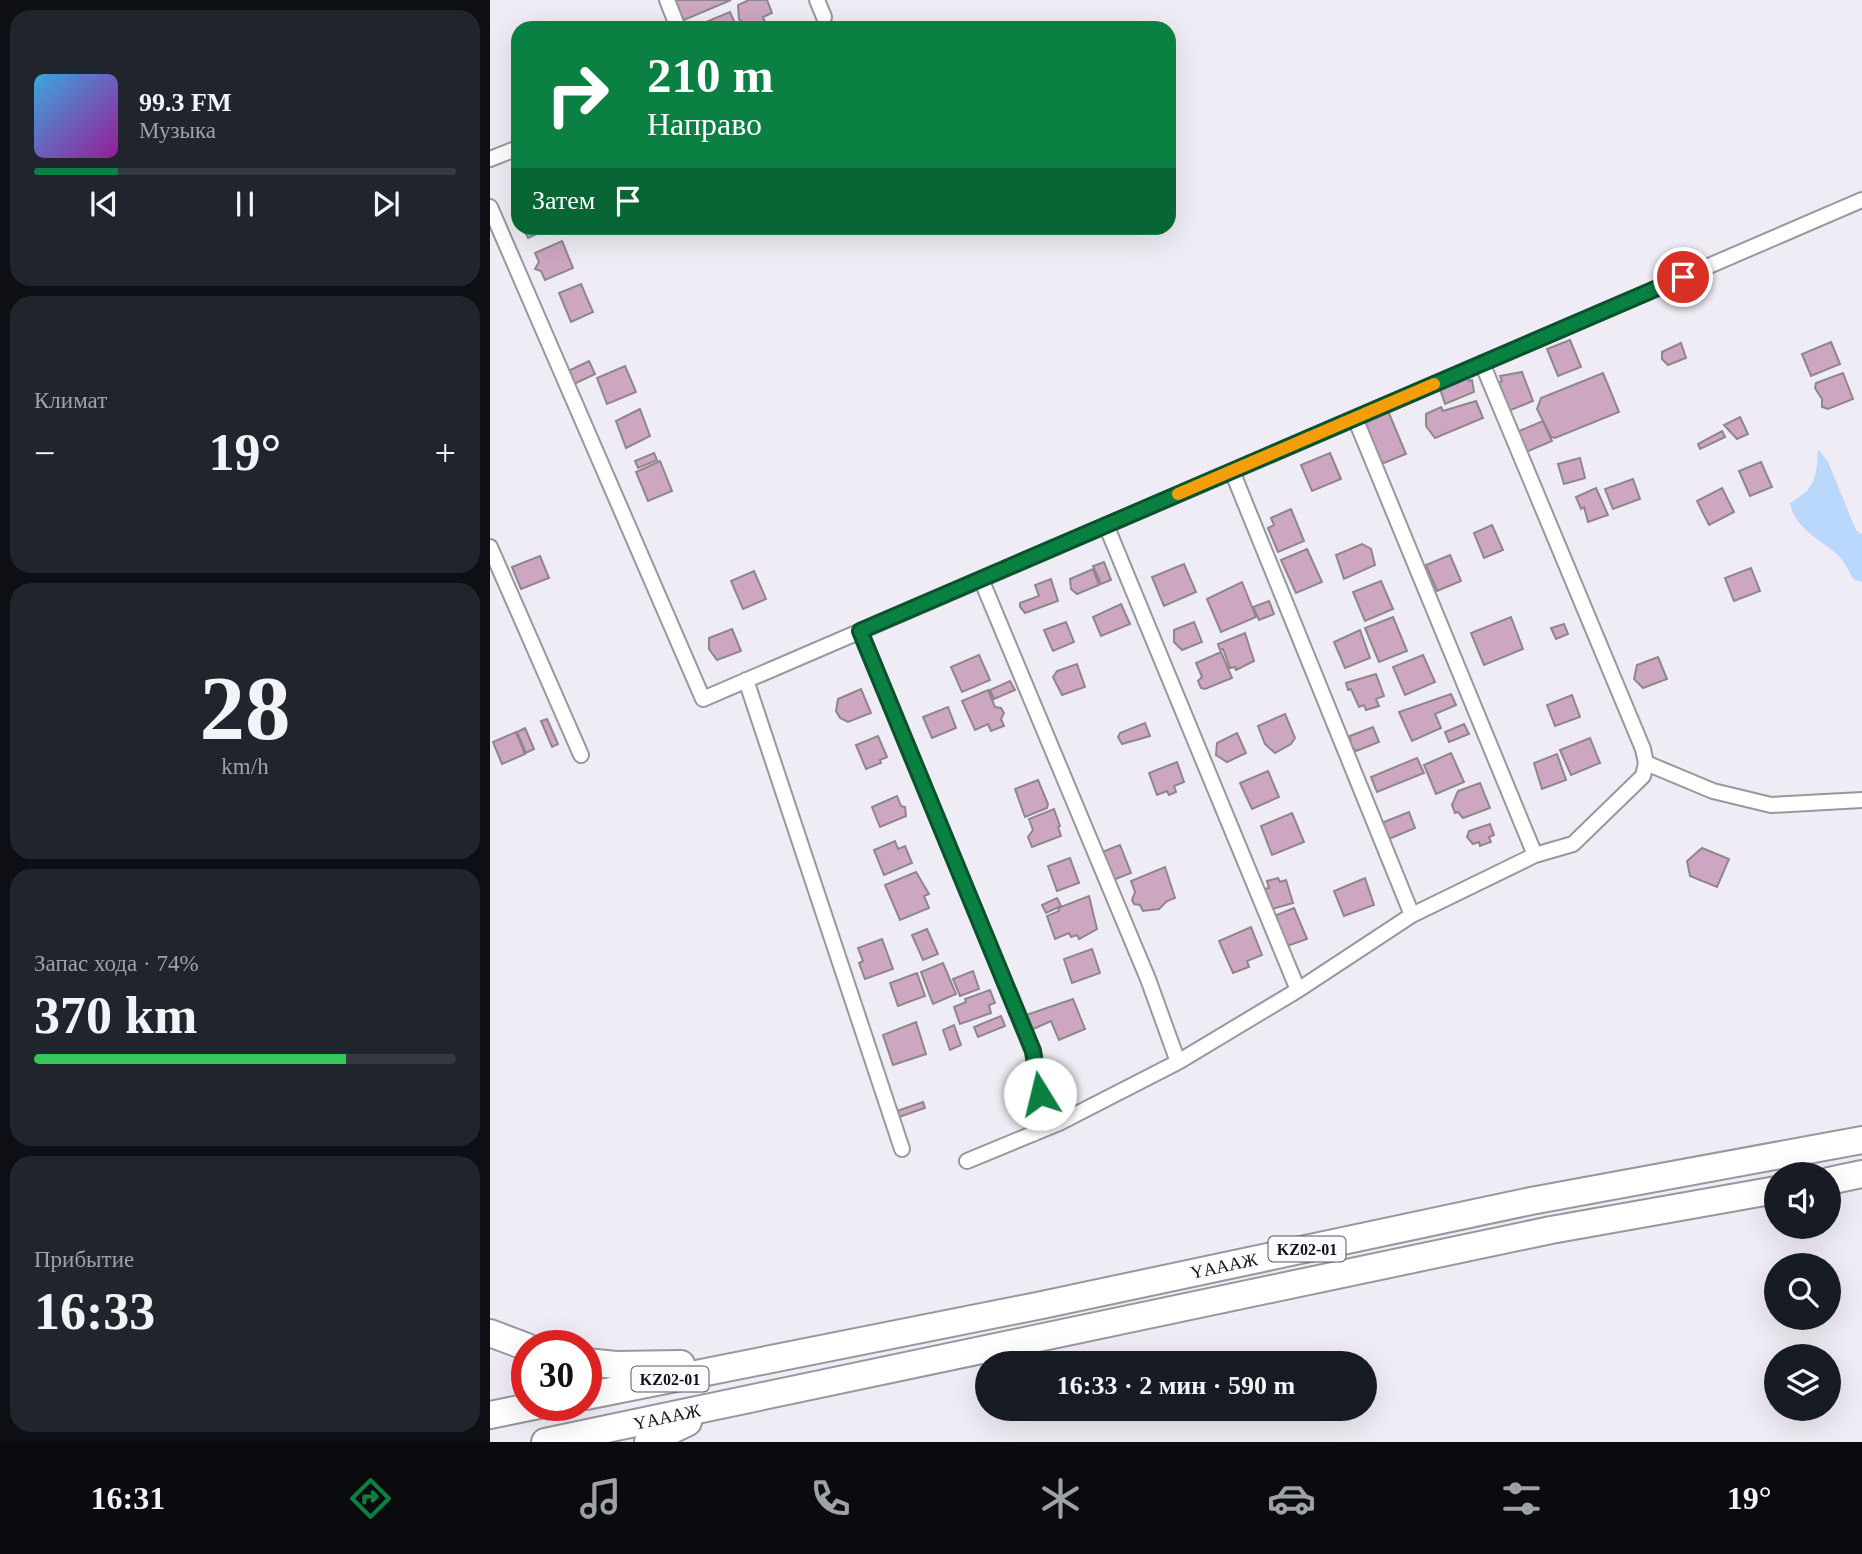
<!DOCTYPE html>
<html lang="ru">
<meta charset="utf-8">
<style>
:root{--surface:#171b24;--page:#20242c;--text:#f1f3f6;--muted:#9ea1a6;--line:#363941;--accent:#0b8043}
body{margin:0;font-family:Georgia,serif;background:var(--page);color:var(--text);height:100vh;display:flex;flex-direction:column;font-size:26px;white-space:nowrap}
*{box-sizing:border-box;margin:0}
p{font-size:23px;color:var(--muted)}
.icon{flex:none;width:38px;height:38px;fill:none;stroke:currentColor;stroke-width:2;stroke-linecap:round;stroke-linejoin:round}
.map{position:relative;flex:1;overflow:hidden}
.sheet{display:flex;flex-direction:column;gap:10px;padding:10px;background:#0d0f14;width:490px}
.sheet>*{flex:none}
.hud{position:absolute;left:21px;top:21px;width:665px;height:214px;border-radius:21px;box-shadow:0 7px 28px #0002;background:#0b8043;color:#fff;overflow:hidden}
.fabs{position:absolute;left:1274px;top:1162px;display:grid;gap:14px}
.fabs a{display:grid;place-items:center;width:77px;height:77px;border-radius:50%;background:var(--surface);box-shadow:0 7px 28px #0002;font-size:35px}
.speed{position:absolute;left:21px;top:1330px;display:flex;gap:14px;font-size:35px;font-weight:700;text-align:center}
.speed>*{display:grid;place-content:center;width:91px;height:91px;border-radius:50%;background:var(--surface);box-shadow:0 7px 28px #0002;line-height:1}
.speed .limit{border:10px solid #d22;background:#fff;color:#111}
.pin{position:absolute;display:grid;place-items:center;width:60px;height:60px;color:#fff;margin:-30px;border:4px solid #fff;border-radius:50%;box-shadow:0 2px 7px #0007}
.me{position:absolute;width:77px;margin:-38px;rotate:351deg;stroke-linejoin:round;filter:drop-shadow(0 0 5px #0008)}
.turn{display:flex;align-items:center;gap:24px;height:147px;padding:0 21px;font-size:32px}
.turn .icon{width:91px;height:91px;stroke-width:2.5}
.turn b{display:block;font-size:49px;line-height:60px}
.then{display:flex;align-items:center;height:66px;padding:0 21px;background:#0003;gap:14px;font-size:26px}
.big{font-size:52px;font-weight:700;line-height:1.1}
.sheet .tile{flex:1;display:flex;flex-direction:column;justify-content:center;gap:10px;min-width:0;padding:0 24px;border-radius:21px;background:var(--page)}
.sheet .dial{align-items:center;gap:0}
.dial b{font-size:91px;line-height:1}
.song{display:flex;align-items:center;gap:21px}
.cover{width:84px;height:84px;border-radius:10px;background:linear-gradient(135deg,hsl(200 70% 55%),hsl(300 70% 35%))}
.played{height:7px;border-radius:4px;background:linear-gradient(90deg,var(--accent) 20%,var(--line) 20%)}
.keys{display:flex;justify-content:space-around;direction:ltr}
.heat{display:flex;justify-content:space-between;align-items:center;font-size:38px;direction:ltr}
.charge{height:10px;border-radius:5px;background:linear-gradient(90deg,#34c759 74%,var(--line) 0)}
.trip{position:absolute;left:485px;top:1351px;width:402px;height:70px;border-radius:35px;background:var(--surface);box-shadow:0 7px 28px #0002;font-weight:700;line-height:70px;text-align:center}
.menu{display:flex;height:112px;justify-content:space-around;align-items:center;background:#090b0e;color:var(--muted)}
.menu .icon{width:49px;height:49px}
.menu .on{color:var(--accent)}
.menu b{font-size:32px;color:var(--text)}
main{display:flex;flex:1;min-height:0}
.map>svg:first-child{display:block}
.water{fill:#b9d8fb}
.building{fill:#cda6c1;stroke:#8f868c;stroke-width:2}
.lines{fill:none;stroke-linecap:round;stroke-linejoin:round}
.street-casing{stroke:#9a969e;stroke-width:18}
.highway-casing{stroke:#9a969e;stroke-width:30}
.street{stroke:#fff;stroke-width:14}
.highway{stroke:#fff;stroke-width:26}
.route-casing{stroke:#07532c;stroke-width:18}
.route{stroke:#0b8043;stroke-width:12}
.slow{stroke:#f59e0b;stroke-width:12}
.labels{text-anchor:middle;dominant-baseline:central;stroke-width:5;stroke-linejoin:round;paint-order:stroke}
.shield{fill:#fcfafe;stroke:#58575a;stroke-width:2}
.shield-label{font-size:16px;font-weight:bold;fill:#121114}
.street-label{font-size:18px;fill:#121114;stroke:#fcfafe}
</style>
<main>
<section class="sheet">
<div class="tile">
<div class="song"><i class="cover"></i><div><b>99.3 FM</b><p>Музыка</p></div></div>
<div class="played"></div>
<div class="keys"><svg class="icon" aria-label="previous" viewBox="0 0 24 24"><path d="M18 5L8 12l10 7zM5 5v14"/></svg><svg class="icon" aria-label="pause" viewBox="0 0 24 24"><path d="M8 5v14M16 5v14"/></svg><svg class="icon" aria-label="next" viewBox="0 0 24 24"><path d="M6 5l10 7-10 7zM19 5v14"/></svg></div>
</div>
<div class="tile"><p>Климат</p>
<div class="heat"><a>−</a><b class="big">19°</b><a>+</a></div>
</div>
<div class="tile dial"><b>28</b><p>km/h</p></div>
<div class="tile"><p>Запас хода · 74%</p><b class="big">370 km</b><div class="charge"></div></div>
<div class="tile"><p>Прибытие</p><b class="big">16:33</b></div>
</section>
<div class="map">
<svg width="1372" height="1442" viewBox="0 0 1372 1442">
<rect width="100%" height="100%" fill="#f0ecf5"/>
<path class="water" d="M1328,449L1338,462L1366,530L1372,534V582L1364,580C1359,572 1355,562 1349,556C1330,539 1305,529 1300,503C1327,487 1326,478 1328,449Z"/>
<path class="building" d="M183,0H241L194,20L187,16Z
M259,0H277L282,13L273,17L276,24L258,28L249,19L248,5Z
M240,12L247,28H213L211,24Z
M33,228H60L38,238Z
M72,241L83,268L55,280L51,271L45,269L49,262L45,253Z
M91,284L103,312L81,322L69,293Z
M1080,340L1091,367L1068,376L1057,349Z
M1341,342L1350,364L1321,376L1312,354Z
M1191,343L1196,358L1178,365L1172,359V352Z
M99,361L105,374L82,385L76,372Z
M135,366L146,392L117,404L107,378Z
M1032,372L1043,401L1018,411L1008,383L1012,381L1010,376Z
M1113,373L1129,412L1065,438L1061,437L1047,409L1051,398Z
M1353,373L1363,399L1338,409L1332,407V399L1325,388L1326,383Z
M977,377L979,381L982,380L984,392L955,404L950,389Z
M986,401L993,418L945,438L936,426V414L951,407L953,411Z
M150,409L160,436L136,448L126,421Z
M898,411L916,454L894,463L891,462L874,421Z
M1250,417L1258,434L1247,439L1234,425Z
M1053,421L1062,441L1036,452L1027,432Z
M1232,431L1235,437L1210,449L1208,444Z
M164,453L167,460L148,468L145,461Z
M840,453L851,479L822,491L811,465Z
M1090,458L1095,478L1074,484L1068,464Z
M170,461L182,491L158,501L146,472Z
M1271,462L1282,487L1260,496L1249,471Z
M1143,479L1150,499L1123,509L1115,489Z
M1106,488L1118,515L1098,522L1094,507L1091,509L1086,497Z
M1232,488L1244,512L1219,525L1207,501Z
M801,509L814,541L788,552L778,528L784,525L781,518Z
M1002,525L1013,550L994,558L984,533Z
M872,544L881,549L885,565L854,579L846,555Z
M817,549L832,582L806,593L791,560Z
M960,555L971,581L947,591L936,565Z
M50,556L59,578L31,589L22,567Z
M614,562L621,580L611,584L603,566Z
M694,564L706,592L674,606L662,577Z
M1261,568L1270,591L1244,601L1235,578Z
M603,569L609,585L587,594L581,589L580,579Z
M264,571L276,599L253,609L241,581Z
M561,579L568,601L535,613L530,607V603L549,596L545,585Z
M891,581L903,609L875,621L863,592Z
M752,582L766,617L731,632L717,599Z
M779,601L784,614L769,620L763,607Z
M631,604L640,624L611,636L603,617Z
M903,617L917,651L889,662L875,628Z
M1021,617L1033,649L994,665L981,633Z
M576,622L584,642L563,651L554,630Z
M704,622L712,642L692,650L684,642V630Z
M1074,624L1078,634L1066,639L1061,628Z
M242,629L251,651L227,660L219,649V638Z
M870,630L880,658L855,668L844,642Z
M755,633L764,661L746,670L745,667L740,668L733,649L730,650L728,644Z
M731,652L742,678L715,689L711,688L708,681L712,677L706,663Z
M489,655L500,680L472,692L461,667Z
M933,655L945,682L915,695L903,667Z
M1168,657L1177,679L1153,688L1144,679L1147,665Z
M587,664L595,687L572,695L563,677L567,671Z
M886,674L894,696L886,699L889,706L876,710L874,705L869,707L861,689L858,690L856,683Z
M520,681L525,690L504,699L500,690Z
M371,689L381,713L358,722L350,718L346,711L348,699Z
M498,690L505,707L511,708L514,713L511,719L514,726L501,731L498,724L485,730L472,701Z
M961,694L966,705L945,714L951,728L922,741L909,712Z
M1082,695L1090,717L1065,726L1057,705Z
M458,707L466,728L442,738L433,717Z
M795,714L805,738L801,744L785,753L775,744L768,726Z
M57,719L68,744L62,747L51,721Z
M655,723L660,736L632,744L628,737L630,733Z
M974,724L979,734L959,742L955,732Z
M883,727L889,742L866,751L861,746L860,736Z
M35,728L44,749L36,753L27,732Z
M26,732L35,754L12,764L3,742Z
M747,733L756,753L737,762L726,755L727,743Z
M388,736L397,757L390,760L391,763L376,769L366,745Z
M1100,738L1110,763L1081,775L1070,750Z
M961,753L974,782L946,794L934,765Z
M1067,754L1076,780L1052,789L1044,763Z
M927,758L934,773L887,792L881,777Z
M687,762L694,782L684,786L686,792L679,795L677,791L667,795L659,773Z
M778,771L789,797L762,809L750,783Z
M548,780L558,804L557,808L535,817L525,789Z
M990,783L1000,808L973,818L968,812L965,813L962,805L968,791Z
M407,796L411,806L415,807L416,816L390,827L382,807Z
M564,809L570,826L568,827L571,836L542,847L538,837L543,830L539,819Z
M919,812L925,828L899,839L893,828L894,822Z
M802,813L814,842L782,855L771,826Z
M1000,824L1004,835L999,837L1001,842L990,846L989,842L983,844L977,837L979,831Z
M405,841L408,849L415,846L422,863L394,875L384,850Z
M630,845L641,873L623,880L612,852Z
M1212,848L1239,859L1227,887L1200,876L1197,861Z
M580,858L589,883L567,891L558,866Z
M675,867L685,898L677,901L669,909L653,911L650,905L644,904L642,900L645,892L641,881Z
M426,872L439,894L434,896L439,908L410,920L395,885Z
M788,878L790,882L796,880L803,903L782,909L772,901L774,889L779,888L777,881Z
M875,878L884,905L854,916L844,891Z
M599,896L607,929L589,939L587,935L581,937L579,933L565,939L557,916L569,911L568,908Z
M567,898L571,906L556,913L552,905Z
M804,908L817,939L797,946L784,916Z
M761,927L772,955L757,961L759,967L743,973L729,941Z
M437,929L448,954L433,960L422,935Z
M392,939L403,969L375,979L369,963L373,961L368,948Z
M602,949L610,973L582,983L574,959Z
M453,963L466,994L443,1004L431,972Z
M483,971L489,989L470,996L463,979Z
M427,973L435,996L408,1006L400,983Z
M500,990L505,1003L499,1005L501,1013L470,1024L464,1007L476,1002L475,999Z
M583,999L595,1029L569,1040L561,1021L539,1031L533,1016Z
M511,1016L515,1026L488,1037L484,1027Z
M426,1022L436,1054L403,1065L393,1035Z
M464,1025L471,1045L460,1050L453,1030Z
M433,1102L435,1108L409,1117L407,1114V1111Z"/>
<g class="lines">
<defs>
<path id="street" d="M177,0L188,28
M327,0L334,17
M0,159L28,148
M0,207L213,699L1372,200
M865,418L1045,855
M742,471L922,915
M616,525L808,990
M0,547L91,755
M491,579L658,979L688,1062
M370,631L543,1051L550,1094L543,1134
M256,680L412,1149
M1156,763L1223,791L1281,805L1372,800
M477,1161L569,1123L688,1062L808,990L922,915L1045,855L1083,844L1153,776L1156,763L1153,749L992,363"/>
<path id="highway" d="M1339,1181L1372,1174
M0,1333L37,1347
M96,1362L126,1365L191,1364
M96,1396L552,1305L1041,1201L1372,1140
M0,1415L49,1405
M55,1442L1061,1230L1286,1190
M158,1442L198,1422"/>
</defs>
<use href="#street" class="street-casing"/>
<use href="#highway" class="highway-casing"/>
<use href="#street" class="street"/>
<use href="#highway" class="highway"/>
</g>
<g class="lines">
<defs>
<path id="route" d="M550,1094L543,1051L370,631L1193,277"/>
</defs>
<use href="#route" class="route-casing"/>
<use href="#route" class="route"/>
<path class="slow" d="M688,494L944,384"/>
</g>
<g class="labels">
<g class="shield">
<rect x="778.5" y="1236.5" width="77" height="25" rx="5"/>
<rect x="141.5" y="1366.5" width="77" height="25" rx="5"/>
</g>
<g class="shield-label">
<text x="817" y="1249">KZ02-01</text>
<text x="180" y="1379">KZ02-01</text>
</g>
<g class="street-label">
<text transform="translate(734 1266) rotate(-12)">ҮАААЖ</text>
<text transform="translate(177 1417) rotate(-12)">ҮАААЖ</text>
</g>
</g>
</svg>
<div class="fabs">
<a><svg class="icon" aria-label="sound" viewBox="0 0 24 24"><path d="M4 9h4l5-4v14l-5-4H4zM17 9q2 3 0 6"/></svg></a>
<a><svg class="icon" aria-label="search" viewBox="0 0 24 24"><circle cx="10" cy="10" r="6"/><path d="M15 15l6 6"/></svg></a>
<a><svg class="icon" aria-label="layers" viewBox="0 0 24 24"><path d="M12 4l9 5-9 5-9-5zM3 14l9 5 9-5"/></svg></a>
</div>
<div class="speed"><div class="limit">30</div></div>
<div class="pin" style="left:1193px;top:277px;background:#d93025"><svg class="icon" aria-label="arrive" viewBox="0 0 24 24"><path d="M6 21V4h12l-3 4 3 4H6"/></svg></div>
<svg class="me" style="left:550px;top:1094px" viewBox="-20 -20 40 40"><circle r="19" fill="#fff"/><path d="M0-13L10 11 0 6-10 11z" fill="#0b8043"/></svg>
<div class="trip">16:33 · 2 мин · 590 m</div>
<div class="hud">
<div class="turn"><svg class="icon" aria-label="right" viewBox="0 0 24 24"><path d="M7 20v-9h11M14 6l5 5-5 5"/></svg><div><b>210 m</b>Направо</div></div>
<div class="then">Затем<svg class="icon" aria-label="arrive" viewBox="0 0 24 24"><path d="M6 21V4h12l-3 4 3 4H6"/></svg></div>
</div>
</div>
</main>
<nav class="menu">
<b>16:31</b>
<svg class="icon on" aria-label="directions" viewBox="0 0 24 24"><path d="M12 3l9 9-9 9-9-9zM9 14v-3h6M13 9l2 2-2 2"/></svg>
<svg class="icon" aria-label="music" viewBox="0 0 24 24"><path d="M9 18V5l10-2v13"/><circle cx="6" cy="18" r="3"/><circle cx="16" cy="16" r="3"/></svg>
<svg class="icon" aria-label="phone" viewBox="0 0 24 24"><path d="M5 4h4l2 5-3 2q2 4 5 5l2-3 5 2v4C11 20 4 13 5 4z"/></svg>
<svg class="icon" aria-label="climate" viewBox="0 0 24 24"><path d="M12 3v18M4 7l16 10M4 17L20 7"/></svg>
<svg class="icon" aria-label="car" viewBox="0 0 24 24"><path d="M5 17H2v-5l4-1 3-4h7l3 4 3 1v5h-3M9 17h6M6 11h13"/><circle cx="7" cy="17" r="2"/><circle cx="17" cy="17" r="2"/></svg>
<svg class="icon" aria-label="filters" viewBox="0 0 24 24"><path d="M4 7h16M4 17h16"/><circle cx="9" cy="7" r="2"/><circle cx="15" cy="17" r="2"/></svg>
<b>19°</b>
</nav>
